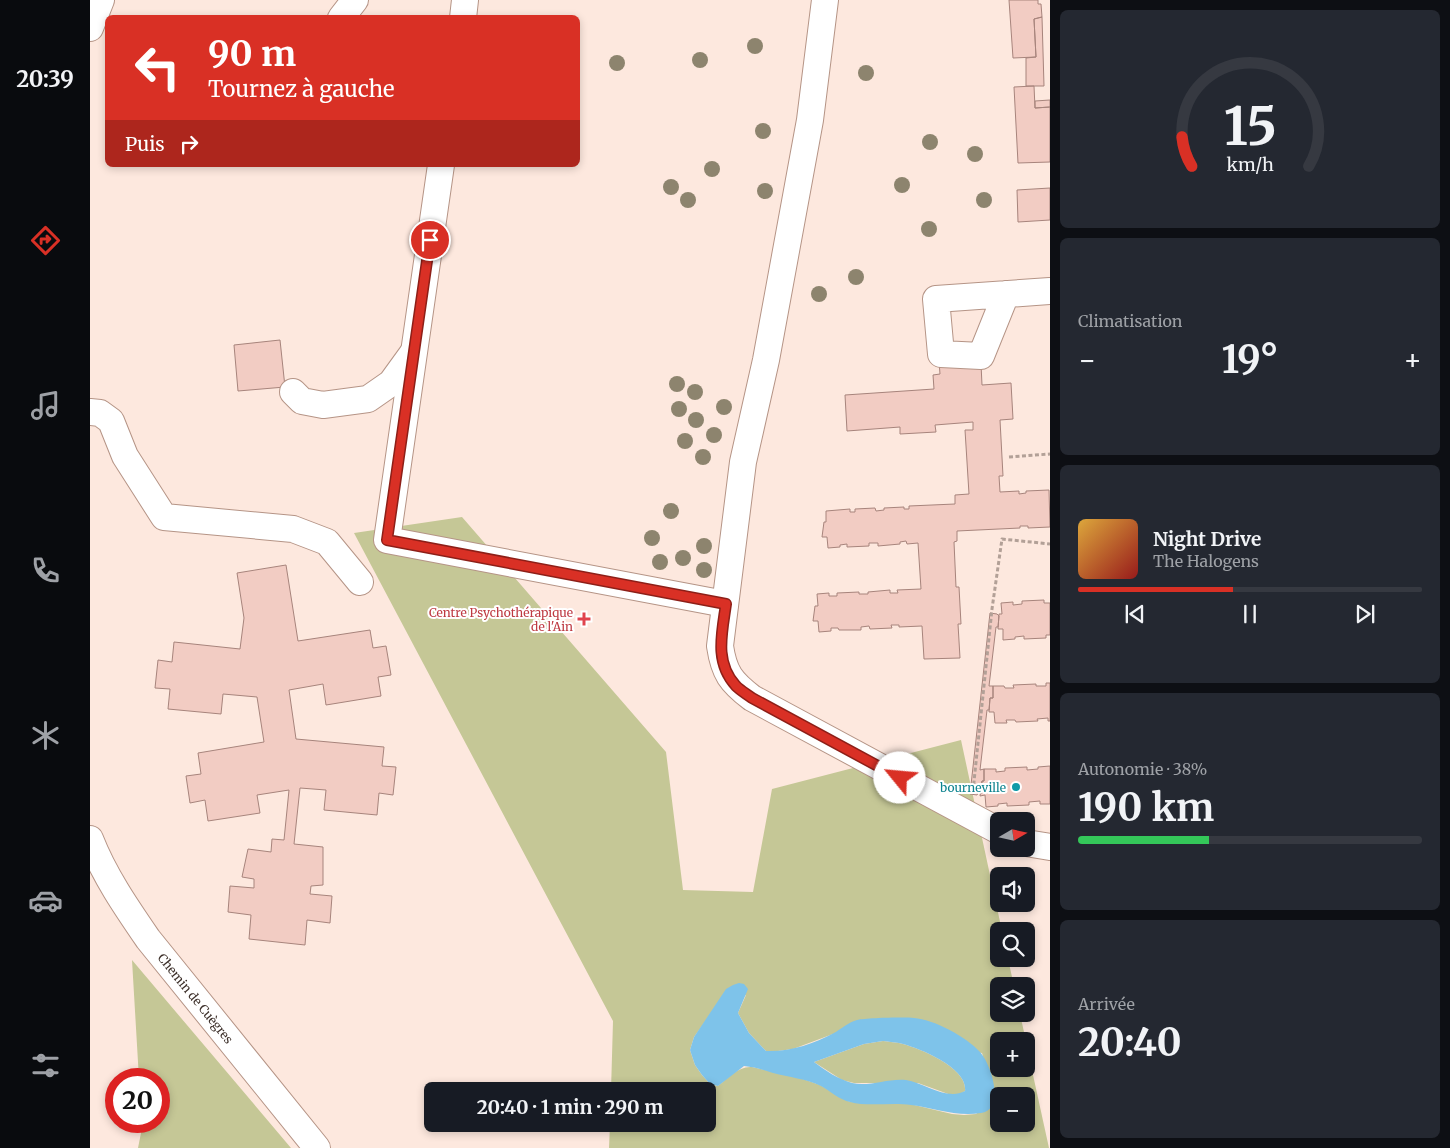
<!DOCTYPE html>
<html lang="fr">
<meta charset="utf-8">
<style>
:root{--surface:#171b24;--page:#242831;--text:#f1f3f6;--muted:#9ea1a6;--line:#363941;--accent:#d93025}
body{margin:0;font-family:Merriweather,serif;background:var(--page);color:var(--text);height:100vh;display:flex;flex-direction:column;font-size:19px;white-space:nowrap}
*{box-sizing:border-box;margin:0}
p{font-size:16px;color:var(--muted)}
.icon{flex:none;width:28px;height:28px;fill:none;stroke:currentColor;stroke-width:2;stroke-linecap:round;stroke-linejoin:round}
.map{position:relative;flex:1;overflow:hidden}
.drawer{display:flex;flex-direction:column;gap:10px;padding:10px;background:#0d0f14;width:400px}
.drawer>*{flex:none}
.hud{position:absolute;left:15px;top:15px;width:475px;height:152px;border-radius:8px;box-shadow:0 2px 8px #0003;background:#d93025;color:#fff;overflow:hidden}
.needle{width:32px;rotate:81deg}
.tools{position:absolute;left:900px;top:812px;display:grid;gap:10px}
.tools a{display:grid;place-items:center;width:45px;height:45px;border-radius:8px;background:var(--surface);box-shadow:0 2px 8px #0003;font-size:25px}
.speed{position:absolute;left:15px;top:1068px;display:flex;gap:10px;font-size:25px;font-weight:700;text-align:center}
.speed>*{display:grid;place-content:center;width:65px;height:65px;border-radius:50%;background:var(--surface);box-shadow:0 2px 8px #0003;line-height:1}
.speed .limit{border:8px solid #d22;background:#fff;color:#111}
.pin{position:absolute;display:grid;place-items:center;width:42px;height:42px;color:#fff;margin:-21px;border:2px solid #fff;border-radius:50%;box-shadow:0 1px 5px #0007}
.me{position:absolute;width:55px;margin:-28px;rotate:298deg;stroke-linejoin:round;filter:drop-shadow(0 0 4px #0008)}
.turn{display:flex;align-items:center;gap:18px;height:105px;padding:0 20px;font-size:22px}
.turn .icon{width:65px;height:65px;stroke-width:2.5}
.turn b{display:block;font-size:35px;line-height:42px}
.then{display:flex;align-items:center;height:48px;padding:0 20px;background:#0003;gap:10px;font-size:19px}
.big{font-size:38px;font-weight:700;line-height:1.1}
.drawer .widget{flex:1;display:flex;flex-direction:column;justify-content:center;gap:8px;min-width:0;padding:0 18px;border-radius:8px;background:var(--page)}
.drawer .dial{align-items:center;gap:0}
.dial svg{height:130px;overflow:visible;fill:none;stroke:var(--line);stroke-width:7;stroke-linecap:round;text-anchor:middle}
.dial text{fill:var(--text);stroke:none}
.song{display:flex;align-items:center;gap:15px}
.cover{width:60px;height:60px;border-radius:8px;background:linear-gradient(135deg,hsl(40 70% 55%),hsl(0 70% 35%))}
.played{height:5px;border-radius:2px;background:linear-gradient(90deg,var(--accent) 45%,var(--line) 45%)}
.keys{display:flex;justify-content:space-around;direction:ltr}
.heat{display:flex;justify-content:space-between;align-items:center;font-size:28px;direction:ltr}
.charge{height:8px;border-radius:4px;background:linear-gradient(90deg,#34c759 38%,var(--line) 0)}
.trip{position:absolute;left:334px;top:1082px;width:292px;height:50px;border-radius:8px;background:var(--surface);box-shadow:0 2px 8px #0003;font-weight:700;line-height:50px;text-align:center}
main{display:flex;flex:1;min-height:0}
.tab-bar{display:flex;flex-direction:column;width:90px;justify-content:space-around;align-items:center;background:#090b0e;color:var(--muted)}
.tab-bar .icon{width:35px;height:35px}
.tab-bar .current{color:var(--accent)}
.tab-bar b{font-size:22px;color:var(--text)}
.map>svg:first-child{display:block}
.green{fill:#c5c796;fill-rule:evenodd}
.water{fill:#7ec3ea;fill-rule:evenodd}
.building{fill:#f2ccc3;stroke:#a7847c}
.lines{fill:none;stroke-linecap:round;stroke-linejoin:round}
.minor-casing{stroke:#b59486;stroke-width:28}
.path{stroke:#b2a097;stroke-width:3;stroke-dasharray:4 2.5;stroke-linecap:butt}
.minor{stroke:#fff;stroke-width:26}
.tree{fill:#8d846e}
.route-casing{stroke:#8d1f18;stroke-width:12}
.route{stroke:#d93025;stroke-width:9}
.health-dot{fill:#e0444e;stroke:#fff;stroke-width:2}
.culture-dot{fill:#0f9aa8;stroke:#fff;stroke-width:2}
.labels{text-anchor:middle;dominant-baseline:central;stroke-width:4;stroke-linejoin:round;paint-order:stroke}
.health-label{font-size:12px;fill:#be3a42;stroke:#fff;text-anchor:end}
.culture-label{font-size:12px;fill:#0d838f;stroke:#fff;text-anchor:end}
.street-label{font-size:12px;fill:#3d302a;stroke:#fff}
</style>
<main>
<nav class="tab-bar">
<b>20:39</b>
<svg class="icon current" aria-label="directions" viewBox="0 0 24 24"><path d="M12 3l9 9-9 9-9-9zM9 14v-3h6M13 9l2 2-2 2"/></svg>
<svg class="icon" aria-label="music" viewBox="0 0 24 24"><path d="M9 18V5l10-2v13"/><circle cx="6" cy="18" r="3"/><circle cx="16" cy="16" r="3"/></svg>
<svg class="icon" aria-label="phone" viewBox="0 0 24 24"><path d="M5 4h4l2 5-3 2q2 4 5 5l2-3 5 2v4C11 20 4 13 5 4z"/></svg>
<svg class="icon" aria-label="climate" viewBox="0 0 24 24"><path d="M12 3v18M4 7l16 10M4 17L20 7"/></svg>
<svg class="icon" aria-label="car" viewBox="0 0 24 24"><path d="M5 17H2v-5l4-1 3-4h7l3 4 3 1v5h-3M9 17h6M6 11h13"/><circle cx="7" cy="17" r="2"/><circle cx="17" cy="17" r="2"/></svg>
<svg class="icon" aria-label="filters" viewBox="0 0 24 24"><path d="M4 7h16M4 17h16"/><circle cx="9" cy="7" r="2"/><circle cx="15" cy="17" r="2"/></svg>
</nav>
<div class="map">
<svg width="960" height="1148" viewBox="0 0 960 1148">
<rect width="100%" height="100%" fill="#fde8de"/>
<path class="green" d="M372,517L576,752L593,890L663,892L682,789L871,740L912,931H909V959H918L924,986H909V1014H930L936,1041H909V1069H936V1043L959,1148H519L520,1124H618V1091H521L523,1021L264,533ZM656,995L648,1013L659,1033L676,1051H688L703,1049L743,1034L892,1053L905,1097L886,1114L874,1115L862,1114L820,1104L760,1102L730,1085L713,1079L662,1067C648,1066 638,1078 628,1086L620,1084L612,1075L605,1065L600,1050L604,1037L620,1015ZM909,1096H936V1124H909Z
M42,960L201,1148H48L52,1128V1121H69V1079H49Z
M793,1041C799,1042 806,1042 813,1044C831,1049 878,1068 875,1091L870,1094L861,1095L828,1083H764L752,1080L724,1062L774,1044Z"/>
<path class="water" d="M649,983L654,984L658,989L648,1013L659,1033L676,1051C700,1052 723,1044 744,1033C751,1029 759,1022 767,1020C776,1018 814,1017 824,1018C843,1019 877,1037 890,1052C901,1064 916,1109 891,1113C866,1117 845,1108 821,1105C802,1102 778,1107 760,1102C750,1100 740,1091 731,1086C716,1079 699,1077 683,1073C674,1070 664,1067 654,1066L628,1086L620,1084L612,1075L605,1065L600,1050L604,1037L636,989L643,985ZM793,1041C799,1042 806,1042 813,1044C831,1049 878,1068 875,1091C857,1101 835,1083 816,1080C798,1078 780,1087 762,1083C748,1079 736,1071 724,1062L774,1044Z"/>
<path class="building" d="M919,0H948V4H951L952,17L944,19L946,57L923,58Z
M952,17L954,86H936V58L946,57L944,19Z
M944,86L945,108L960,107V162L928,163L924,87Z
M960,100V107L945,108V101Z
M960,188V220L928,222L927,190Z
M190,340L195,387L148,391L144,345Z
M849,361L891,364L892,385L921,383L923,419L910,420L913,476H909L910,492L929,491V494L936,493V491L959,490L960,527L938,528V526H930V528L867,531V541L864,542L866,587H869L871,624H868L870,658L834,659L832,626L809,627V625H801L802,628L780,629L779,626L771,627V630H749L748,628H741V631L729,632L728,621H723L725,606H728L727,594L739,593V596H747V593L769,592V594H778V592L800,590V593H808L807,590L831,589L828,543L817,544L816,541L810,542V544L788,546V543H779V546L757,547V544L750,545V547L738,548L737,537H732L734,522H736V511L760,509V512H765V509L785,508L786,511L794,510V508L814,507V509H819V506L865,504V495L879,494L875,430H883V422L845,425L846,432L810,434V427L757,431L755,395L844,389L843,375L850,374Z
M196,565L208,641L280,630L283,648L296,646L301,675L288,677L291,696L236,705L233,684L199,690L206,739L294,747L292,766L306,767L303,795L289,793L287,815L234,810L236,790L210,788L204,844L233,847V885L221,886L220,894L242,896L240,923L217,920L215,945L159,939L161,915L138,912L140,886L164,888V879L152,877L158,849L181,852L182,839L194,840L199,790L167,795L170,813L118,821L115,800L100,803L96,776L111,774L108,753L174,742L167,697L133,694L131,714L78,709L80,689L65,688L68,660L82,662L84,642L150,649L154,618L147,573Z
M954,600V603H960V635H956V638L934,639V636L925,637V639L913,640V629H908L909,614H912L911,603L923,602V605L932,604V601Z
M900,613L907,614L909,616L908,627H906L899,686H903V698H900L899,710H897L890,770L894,769V781H892L891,794L888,793L887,795L880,794Z
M956,683H960V721H958V718L947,719L948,721L926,722L925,720H916L917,723H905L904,712H899L900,698H903V686H914L915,688H924L923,685L946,684V686H956Z
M960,766V804H950V801L939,802V805L917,806V803L908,804V806L896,807L895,795L890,796L892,781H894V769H906V772L915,771V768L937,767V770L948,769V767Z"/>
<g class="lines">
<defs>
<g id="minor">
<path d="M735,0L720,120L676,360L653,462L630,646C634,673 641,682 662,698L909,831"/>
<path d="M251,18L265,0"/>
<path d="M373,18L375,0"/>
<path d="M0,28L11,0"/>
<path d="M351,165L297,540L635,604"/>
<path d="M916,294L891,356L851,354L846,299L960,291"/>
<path d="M203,392L212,401L233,405L278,399L301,383L322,354"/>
<path d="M0,412L10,413L21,421L35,456L74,517L203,529L237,542L270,582"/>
<path id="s1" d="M0,839C14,875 36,907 58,939L227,1148"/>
<path d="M936,843L960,847"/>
</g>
</defs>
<use href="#minor" class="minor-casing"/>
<path class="path" d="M919,457L960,454
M883,791L902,609L912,539L960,544"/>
<use href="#minor" class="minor"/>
</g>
<g class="tree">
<circle cx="665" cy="46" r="8"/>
<circle cx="610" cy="60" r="8"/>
<circle cx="527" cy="63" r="8"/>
<circle cx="776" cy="73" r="8"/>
<circle cx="673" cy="131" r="8"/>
<circle cx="840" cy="142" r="8"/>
<circle cx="885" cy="154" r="8"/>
<circle cx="622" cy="169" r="8"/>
<circle cx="812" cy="185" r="8"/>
<circle cx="581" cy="187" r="8"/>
<circle cx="675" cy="191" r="8"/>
<circle cx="598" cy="200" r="8"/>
<circle cx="894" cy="200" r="8"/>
<circle cx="839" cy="229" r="8"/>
<circle cx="766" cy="277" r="8"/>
<circle cx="729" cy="294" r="8"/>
<circle cx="587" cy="384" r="8"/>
<circle cx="605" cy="392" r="8"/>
<circle cx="634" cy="407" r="8"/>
<circle cx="589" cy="409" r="8"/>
<circle cx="606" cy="420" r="8"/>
<circle cx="624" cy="435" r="8"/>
<circle cx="595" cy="441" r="8"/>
<circle cx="613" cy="457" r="8"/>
<circle cx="581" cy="511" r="8"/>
<circle cx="562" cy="538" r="8"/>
<circle cx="614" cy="546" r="8"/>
<circle cx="593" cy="558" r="8"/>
<circle cx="570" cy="562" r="8"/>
<circle cx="614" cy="570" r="8"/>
</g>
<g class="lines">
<defs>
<path id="route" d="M340,240L297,540L636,604C632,633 624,662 646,686C651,691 657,694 662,698L810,778"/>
</defs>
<use href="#route" class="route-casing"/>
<use href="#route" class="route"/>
</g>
<path class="health-dot" d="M491.5 611.5h5v5h5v5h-5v5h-5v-5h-5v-5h5z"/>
<circle class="culture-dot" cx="926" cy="787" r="5"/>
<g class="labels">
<g class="health-label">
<text x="483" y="612">Centre Psychothérapique<tspan x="483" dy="14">de l'Ain</tspan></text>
</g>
<g class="culture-label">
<text x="916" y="787">bourneville</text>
</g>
<g class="street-label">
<text stroke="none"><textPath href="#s1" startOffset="192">Chemin de Cuègres</textPath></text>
</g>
</g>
</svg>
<div class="tools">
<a><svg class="needle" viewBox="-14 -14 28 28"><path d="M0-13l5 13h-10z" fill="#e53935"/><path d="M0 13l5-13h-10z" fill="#9ea1a6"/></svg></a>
<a><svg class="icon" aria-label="sound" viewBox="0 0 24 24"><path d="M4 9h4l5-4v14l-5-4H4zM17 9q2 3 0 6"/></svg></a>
<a><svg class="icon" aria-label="search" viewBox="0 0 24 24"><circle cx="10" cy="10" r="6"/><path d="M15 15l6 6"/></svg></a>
<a><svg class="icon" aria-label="layers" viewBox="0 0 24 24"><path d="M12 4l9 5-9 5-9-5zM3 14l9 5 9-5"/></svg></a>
<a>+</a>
<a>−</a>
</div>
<div class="speed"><div class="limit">20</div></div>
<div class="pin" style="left:340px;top:240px;background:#d93025"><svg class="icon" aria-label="arrive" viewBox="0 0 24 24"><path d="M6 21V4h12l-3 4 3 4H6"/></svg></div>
<svg class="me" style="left:810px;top:778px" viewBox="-20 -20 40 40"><circle r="19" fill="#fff"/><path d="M0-13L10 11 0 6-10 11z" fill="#d93025"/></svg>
<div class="trip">20:40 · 1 min · 290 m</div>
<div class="hud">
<div class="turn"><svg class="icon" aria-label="left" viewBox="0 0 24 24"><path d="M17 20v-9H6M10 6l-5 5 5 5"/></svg><div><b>90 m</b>Tournez à gauche</div></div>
<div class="then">Puis<svg class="icon" aria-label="right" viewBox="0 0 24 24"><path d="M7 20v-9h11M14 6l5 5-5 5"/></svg></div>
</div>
</div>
<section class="drawer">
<div class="widget dial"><svg viewBox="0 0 100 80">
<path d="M14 69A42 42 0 1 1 86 69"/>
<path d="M14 69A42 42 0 0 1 8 51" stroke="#d93025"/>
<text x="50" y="56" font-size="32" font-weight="700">15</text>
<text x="50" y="72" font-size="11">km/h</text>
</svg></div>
<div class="widget"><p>Climatisation</p>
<div class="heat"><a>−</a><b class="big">19°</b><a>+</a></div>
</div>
<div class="widget">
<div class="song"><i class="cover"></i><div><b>Night Drive</b><p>The Halogens</p></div></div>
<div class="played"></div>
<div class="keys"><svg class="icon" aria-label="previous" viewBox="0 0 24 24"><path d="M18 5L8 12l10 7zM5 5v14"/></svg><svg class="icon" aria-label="pause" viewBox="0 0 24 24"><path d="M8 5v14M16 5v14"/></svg><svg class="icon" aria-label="next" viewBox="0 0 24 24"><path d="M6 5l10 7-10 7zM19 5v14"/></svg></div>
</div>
<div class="widget"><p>Autonomie · 38%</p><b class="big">190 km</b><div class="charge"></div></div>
<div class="widget"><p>Arrivée</p><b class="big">20:40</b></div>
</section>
</main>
